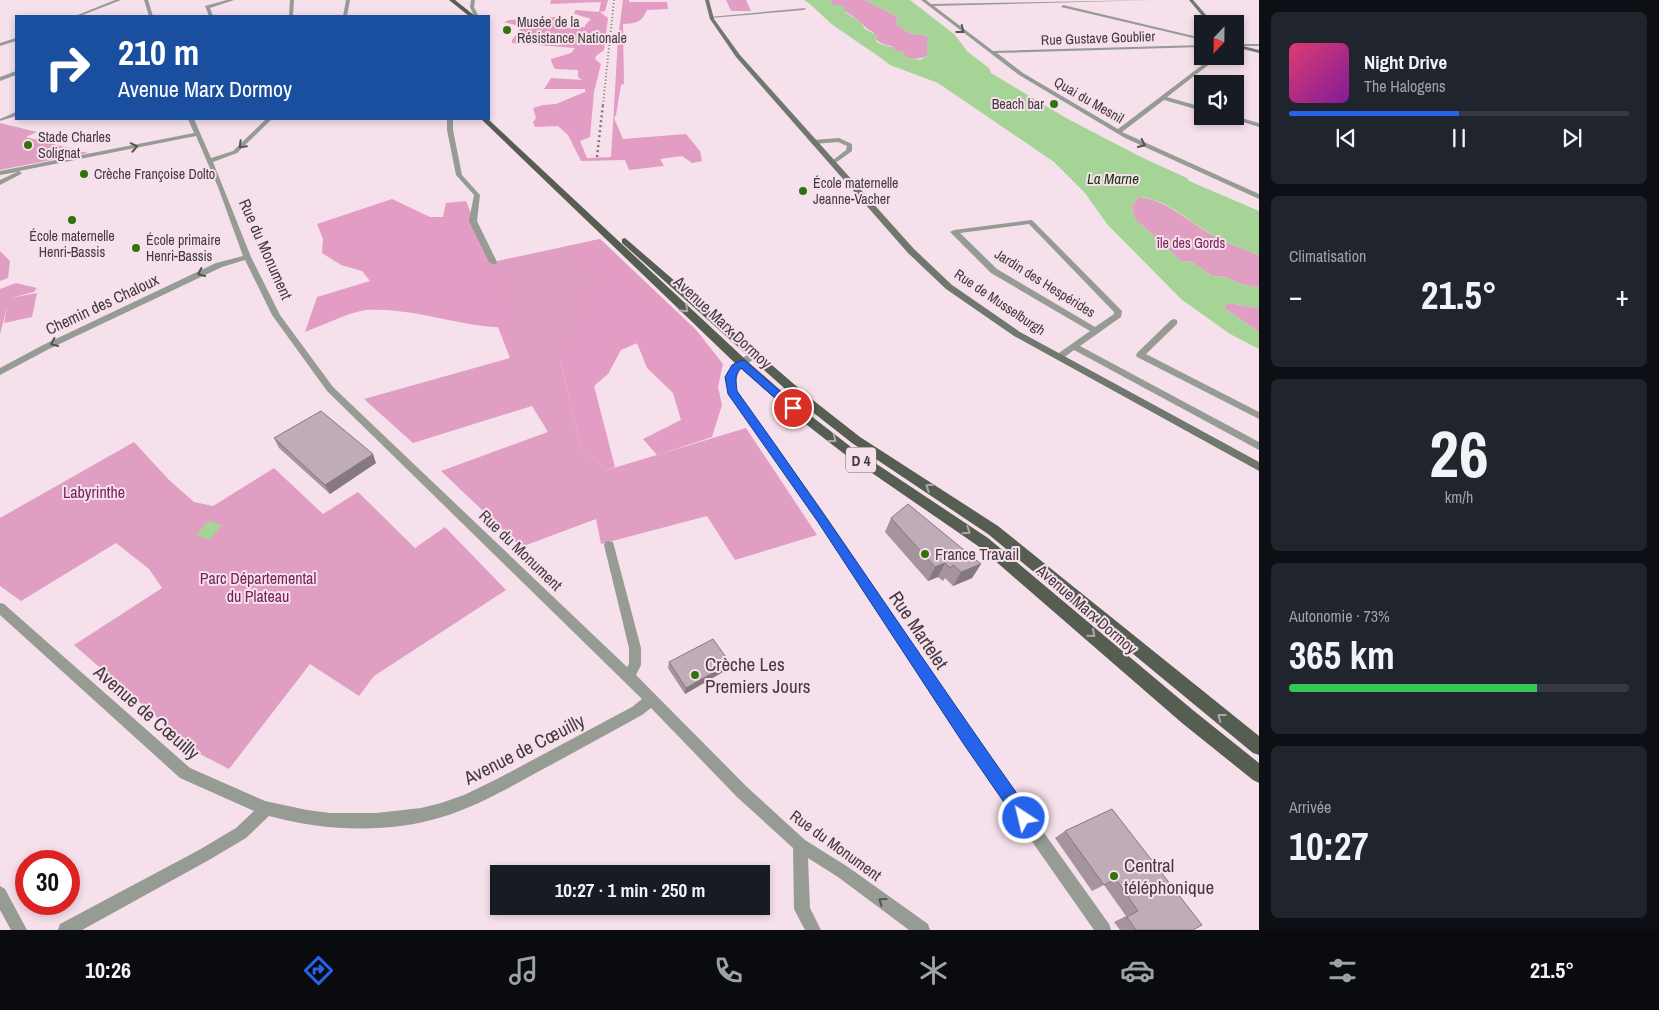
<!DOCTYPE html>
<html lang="fr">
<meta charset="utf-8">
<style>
:root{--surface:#171b24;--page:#20242c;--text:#f1f3f6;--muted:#9ea1a6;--line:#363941;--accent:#2563eb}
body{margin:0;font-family:"Archivo Narrow",sans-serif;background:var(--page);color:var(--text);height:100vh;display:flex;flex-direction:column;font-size:19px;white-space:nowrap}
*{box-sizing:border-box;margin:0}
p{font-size:16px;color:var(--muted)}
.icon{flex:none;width:28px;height:28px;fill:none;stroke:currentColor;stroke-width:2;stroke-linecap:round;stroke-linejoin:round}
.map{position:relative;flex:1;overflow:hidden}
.drawer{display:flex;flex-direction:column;gap:12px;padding:12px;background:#0d0f14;width:400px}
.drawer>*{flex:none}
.guide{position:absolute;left:15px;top:15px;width:475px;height:105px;border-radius:0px;box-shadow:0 2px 8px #0003;background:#1a4fa0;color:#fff;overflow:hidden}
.needle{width:32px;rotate:202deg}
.tools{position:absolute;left:1194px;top:15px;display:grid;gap:10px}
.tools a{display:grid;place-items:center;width:50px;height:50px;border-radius:0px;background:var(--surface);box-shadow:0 2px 8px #0003;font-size:25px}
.speed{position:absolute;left:15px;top:850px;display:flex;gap:10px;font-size:25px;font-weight:700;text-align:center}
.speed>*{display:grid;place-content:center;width:65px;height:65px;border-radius:50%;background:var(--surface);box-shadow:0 2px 8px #0003;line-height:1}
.speed .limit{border:8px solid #d22;background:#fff;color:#111}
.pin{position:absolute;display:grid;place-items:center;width:42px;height:42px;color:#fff;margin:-21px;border:2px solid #fff;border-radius:50%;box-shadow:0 1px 5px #0007}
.me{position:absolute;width:55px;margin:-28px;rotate:325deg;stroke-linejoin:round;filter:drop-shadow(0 0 4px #0008)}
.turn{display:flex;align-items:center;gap:18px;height:105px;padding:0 20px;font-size:22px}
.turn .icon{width:65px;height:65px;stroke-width:2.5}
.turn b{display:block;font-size:35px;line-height:42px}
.big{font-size:38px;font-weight:700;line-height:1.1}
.drawer .widget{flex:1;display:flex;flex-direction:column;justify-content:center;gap:8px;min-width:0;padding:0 18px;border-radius:8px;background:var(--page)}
.drawer .dial{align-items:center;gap:0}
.dial b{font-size:65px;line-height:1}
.song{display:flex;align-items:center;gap:15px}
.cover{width:60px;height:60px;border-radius:8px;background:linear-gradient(135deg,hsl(340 70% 55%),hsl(290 70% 35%))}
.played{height:5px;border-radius:2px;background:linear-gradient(90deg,var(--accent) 50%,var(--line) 50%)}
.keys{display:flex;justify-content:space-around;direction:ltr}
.heat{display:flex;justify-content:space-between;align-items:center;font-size:28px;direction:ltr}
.charge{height:8px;border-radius:4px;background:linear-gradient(90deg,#34c759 73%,var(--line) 0)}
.trip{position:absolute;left:490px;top:865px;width:280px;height:50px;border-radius:0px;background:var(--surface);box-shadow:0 2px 8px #0003;font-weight:700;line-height:50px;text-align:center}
.tab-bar{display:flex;height:80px;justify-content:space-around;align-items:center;background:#090b0e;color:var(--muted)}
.tab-bar .icon{width:35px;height:35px}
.tab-bar .active{color:var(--accent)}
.tab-bar b{font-size:22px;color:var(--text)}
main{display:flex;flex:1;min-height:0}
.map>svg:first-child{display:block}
.green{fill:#e09fc2}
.forest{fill:#e39cc3}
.water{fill:#a6d496}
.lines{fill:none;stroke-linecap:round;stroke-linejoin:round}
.street{fill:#969c94;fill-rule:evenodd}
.secondary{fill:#70786d;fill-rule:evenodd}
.primary{fill:#555e51;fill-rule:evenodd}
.rail-far1{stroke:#81747a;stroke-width:2;stroke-dasharray:1 2.5;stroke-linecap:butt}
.rail{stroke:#81747a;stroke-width:2.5;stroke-dasharray:2 3;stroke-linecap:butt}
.wall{fill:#a5949d}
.shaded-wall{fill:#86787f}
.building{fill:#c0acb6;stroke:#86787f}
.oneway{stroke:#575254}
.oneway2{stroke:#aea6a6}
.route{fill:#2563eb;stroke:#184099}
.poi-dot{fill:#32720c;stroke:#f6e0eb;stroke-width:2}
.labels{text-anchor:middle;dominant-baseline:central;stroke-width:4;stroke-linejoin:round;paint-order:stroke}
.far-poi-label{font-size:14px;fill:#423a3e;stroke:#f6e0eb;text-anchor:start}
.far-street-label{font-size:14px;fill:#423a3e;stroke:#f6e0eb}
.far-park-label{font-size:14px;fill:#762457;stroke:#f6e0eb}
.far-water-label{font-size:15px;font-style:italic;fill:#173409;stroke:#f6e0eb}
.shield{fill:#f6e0eb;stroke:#786c72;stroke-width:1}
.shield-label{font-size:15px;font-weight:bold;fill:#423a3e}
.street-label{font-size:16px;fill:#423a3e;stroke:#f6e0eb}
.park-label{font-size:16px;fill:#762457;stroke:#f6e0eb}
.poi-label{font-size:16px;fill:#423a3e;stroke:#f6e0eb;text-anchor:start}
.near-street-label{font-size:19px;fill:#423a3e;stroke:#f6e0eb}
.near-poi-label{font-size:19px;fill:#423a3e;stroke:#f6e0eb;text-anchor:start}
</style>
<main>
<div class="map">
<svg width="1259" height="930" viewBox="0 0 1259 930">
<rect width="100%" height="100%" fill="#f6e0eb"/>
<path class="green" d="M726,0H746L751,11H731Z
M0,123L37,132L26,137L88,153L0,170Z
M1138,197C1168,199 1190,224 1216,237C1229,244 1245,249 1259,255V288L1241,284L1225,277L1212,276L1192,262L1181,261L1134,218L1132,206Z
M600,239L697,331L560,359L581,448L607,470L746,428L817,535L735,560L707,516L601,544L596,519L521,547L441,471L548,432L532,406L413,443L364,399L510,358L483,289L488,263Z
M0,251L10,261L8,278L0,281Z
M16,283L37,288L34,292L11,298L37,293L32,317L4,323L7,307L0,334V289Z
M1229,303L1259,308V332L1224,308L1225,305Z
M134,442L169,480L194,502L213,506L274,468L323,514L358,492L415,548L445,527L506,590L374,676L359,696L310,664L229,769L198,753L74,645L162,588L149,569L116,543L21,601L0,586V518Z"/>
<path class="forest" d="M551,0H608L605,11L600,12L608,18L604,50L596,56L595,59L601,64L594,92L590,137L580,141L587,158L611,157L618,39L623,0H629V2H667L668,9L647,10C641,23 637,23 623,24L624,84L621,85L616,115L614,118L623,139L686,134L700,151L702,161L692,163L682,156L660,159L664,166L629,170L625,160L581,161L568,135L558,126L535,127L533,122L536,118L533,108L543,105L556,104L585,92V89H544L551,78L582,80L578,77V70L555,69L551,61V59L571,53L575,48L512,43V40L522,27L504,22L509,20L556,17L563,28L585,27V25L591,19L575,14L574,12L576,10L599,12L601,2L550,4Z
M831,0H865L898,17L896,24L909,33L927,36L929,39L927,42V56C915,62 903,57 893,50L892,46C881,44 877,43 873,32C866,29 865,26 860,22C853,15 841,9 831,4Z
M392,199L430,217H443L446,203L466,201L518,327C467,331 419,307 367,310C352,311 321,326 305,332L317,297L370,281L362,271L341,265L322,253L323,239L317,224Z
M600,239L697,331L723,364L718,387L722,405L712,437L657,455L643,439L681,420L673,393L647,368L637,343L621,350L608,374L594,386L615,467L607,470L581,448L560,359L563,350L581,334L569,322L595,315L579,296L598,283L564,247Z"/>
<path class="water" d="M804,0H831L832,4L844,6L845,12L861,22L865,29L878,36L876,41L880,44L896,48L894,50L904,52L905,57L920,60L927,56V42L928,39L927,36L909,33L896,24L898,17L865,0H910L954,34L968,52L989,68L991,73L1066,118L1141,157L1189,179L1187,180L1259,211V255C1245,249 1229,244 1216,237C1191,224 1168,198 1138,197L1132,206L1134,218L1181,261L1192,262L1212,276L1225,277L1241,284L1259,288V308L1229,303L1225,305L1224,308L1259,332V349L1230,334L1181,299L1107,224L1085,193L1054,162L938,83L890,65C877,54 852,39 833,25C823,17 815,7 804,0Z
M208,521L222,525L210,540L196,535Z"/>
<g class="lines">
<path class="street" d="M115,0H121L80,16H75Z
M144,0H148L153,16H149Z
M227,0H234L210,8L213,16H209L205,6Z
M290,0H294L293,16H289Z
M346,0H350L347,16H343Z
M471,0H475L474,7L478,15L477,16H472L473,14L470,7Z
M921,0H926L931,4L1155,0L934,6L993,51L1202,45V47L997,53L1023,73L1118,129L1214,56H1220L1167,97L1202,107V111L1164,100L1122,132L1259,194V199L1125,138L1019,75Z
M1063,5L1202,38V40L1061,7Z
M806,8L804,10L711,18L709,17Z
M16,38V41L0,46V43Z
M1235,44H1259V46H1235Z
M16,71V75L0,81V77Z
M16,112V116L0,121V119Z
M1224,116H1234L1259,123V127Z
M188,119H194L211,158L233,151L266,119H272L237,153L213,162L251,257L280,315L333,387L627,667L629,664V648L604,545L605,542L609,541L613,542L641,648V665L636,675L747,787L805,840L848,867L928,924L930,930H909L838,877L808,858L810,908L821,930H805L794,909L793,848L737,797L651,708L642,715C609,733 577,751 545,768C512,786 478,806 442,817C387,834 324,831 269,816L246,838L209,860L82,930H58L60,924L199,850L236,828L254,811L180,778L0,615V603L4,604L190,768L265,801L307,810L330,813H376L421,808L441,803L464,795L497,779L632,707L642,699L327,391L272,315L245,260L222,267L49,349L0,375V368L43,345L216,263L243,256L218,187L196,136L19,171L22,173L21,174L0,185V180L17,172L0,175V171L194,133Z
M447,119H453V130L462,175L480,195L477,221L497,262L496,264H493L489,262L469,221L474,195L456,175L447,130Z
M839,138L852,144V151L834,164L832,163V161L846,150L847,146L838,142L813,144L810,142L813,140Z
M1031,220L1033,221L1122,311L1121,317L1080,346L1259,442V450L1074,350L1062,359H1056L1055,357L1056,355L1090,331L991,273L950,232L954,230ZM1029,224L1114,312V314L1095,327L997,269L960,233Z
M1174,319L1177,320V324L1146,354L1259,412V419L1137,357L1136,355L1137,353L1171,320Z
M755,352L759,355L758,357C741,367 735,370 737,391L826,516L973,733L1109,924L1111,930H1094L963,743L818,522L729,393C721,373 737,358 755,352Z
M0,886L5,889L27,930H11L0,910Z"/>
<path class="secondary" d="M705,0H709L714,19L740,55L914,249L952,285L1020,332L1259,462V471L1014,336L946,289L908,253L736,57L710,19Z
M1189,0H1193L1214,24H1209Z
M1235,44L1259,50V53L1235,47Z"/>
<path class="primary" d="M449,0H455L475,16H469Z
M481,119H488L746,360L797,405L851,447L988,538L1194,711L1259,763V783L1253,780L1182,723L978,546L843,453L789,411L738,366Z
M625,238L809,397L860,437L998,526L1259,736V755L1253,753L988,534L852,443L801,403L622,243V239Z"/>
<path class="rail-far1" d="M603,105L614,0"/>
<path class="rail" d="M597,157L603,104"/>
</g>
<path class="wall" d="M274,438L376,463L330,494L279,448Z
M891,518L981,564L972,578L953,586L945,578L943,581L938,577L928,581L885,532Z
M669,662L728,669L685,694L668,668Z
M1065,831L1193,930H1120L1114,922L1126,916L1104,885L1092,891L1055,838Z"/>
<path class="shaded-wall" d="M373,454L376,463L330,494L325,485Z
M945,563L938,577L928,581L935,567Z
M981,564L972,578L953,586L961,572Z
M730,663L728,669L685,694L686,688Z"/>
<path class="building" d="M321,411L373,454L325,485L274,438Z
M908,504L981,564L961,572L953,565L950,568L945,563L935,567L891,518Z
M713,639L730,663L686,688L669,662Z
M1112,809L1202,925L1193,930H1136L1127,917L1138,911L1116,879L1104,885L1065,831Z"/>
<defs><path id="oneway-chevron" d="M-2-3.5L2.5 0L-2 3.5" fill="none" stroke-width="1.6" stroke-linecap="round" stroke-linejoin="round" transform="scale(1.25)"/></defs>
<g class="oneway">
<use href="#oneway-chevron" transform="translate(961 30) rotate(38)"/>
<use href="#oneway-chevron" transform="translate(1142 144) rotate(25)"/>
<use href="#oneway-chevron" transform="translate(242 145) rotate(135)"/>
<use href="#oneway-chevron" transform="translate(134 147) rotate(-11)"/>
<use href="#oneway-chevron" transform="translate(201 273) rotate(155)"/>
<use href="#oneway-chevron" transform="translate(54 343) rotate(155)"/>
<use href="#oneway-chevron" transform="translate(882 901) rotate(-144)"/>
</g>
<g class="oneway2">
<use href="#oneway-chevron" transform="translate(685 309) rotate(43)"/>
<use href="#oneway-chevron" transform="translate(833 439) rotate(37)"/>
<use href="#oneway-chevron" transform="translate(929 487) rotate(-146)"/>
<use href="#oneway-chevron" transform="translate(967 531) rotate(34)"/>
<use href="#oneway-chevron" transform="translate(1092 634) rotate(40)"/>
<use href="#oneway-chevron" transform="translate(1221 717) rotate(-142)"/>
</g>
<path class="route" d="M742,360L745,361L797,406L799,408L797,411H790L741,368C734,375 736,381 737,391C837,530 931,673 1030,812L1033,818L1030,824L1024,826L1019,824L963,743L818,522L728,394L725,377L732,365Z"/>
<g class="poi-dot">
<circle cx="507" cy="30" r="5"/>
<circle cx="1054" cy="104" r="5"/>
<circle cx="28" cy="145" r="5"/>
<circle cx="84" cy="174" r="5"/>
<circle cx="803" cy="191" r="5"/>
<circle cx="72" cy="220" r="5"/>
<circle cx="136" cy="248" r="5"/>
<circle cx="925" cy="554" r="5"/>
<circle cx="695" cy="675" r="5"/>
<circle cx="1114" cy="876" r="5"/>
</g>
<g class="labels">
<g class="far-poi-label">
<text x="517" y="22">Musée de la<tspan x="517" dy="16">Résistance Nationale</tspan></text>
<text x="1044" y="104" text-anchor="end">Beach bar</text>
<text x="38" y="137">Stade Charles<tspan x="38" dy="16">Solignat</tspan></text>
<text x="94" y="174">Crèche Françoise Dolto</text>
<text x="813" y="183">École maternelle<tspan x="813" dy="16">Jeanne-Vacher</tspan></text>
<text x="72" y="236" text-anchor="middle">École maternelle<tspan x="72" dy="16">Henri-Bassis</tspan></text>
<text x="146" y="240">École primaire<tspan x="146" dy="16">Henri-Bassis</tspan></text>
</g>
<g class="far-street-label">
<text transform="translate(1098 38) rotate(-2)">Rue Gustave Goublier</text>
<text transform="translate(1089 100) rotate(30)">Quai du Mesnil</text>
<text transform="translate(1045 283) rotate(32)">Jardin des Hespérides</text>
<text transform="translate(1000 302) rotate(34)">Rue de Musselburgh</text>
</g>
<g class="far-park-label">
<text x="1191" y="243">île des Gords</text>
</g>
<g class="far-water-label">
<text x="1113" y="178">La Marne</text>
</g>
<rect class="shield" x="846" y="447.5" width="30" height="25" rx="4"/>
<g class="shield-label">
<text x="861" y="460">D 4</text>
</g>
<g class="street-label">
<text transform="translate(266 249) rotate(66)">Rue du Monument</text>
<text transform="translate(102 304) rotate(-25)">Chemin des Chaloux</text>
<text transform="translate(723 322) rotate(43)">Avenue Marx Dormoy</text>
<text transform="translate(521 550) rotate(44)">Rue du Monument</text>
<text transform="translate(1087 609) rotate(41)">Avenue Marx Dormoy</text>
<text transform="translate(836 845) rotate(36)">Rue du Monument</text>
</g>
<g class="park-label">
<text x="94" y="492">Labyrinthe</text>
<text x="258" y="578">Parc Départemental<tspan x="258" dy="18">du Plateau</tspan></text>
</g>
<g class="poi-label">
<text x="935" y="554">France Travail</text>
</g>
<g class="near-street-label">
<text transform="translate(919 630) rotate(56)">Rue Martelet</text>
<text transform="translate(147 712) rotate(41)">Avenue de Cœuilly</text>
<text transform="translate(524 749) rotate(-27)">Avenue de Cœuilly</text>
</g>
<g class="near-poi-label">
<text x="705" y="664">Crèche Les<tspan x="705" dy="22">Premiers Jours</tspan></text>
<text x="1124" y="865">Central<tspan x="1124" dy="22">téléphonique</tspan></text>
</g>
</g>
</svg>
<div class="tools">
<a><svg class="needle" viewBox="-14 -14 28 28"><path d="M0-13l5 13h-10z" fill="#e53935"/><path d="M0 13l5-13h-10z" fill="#9ea1a6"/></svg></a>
<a><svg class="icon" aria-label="sound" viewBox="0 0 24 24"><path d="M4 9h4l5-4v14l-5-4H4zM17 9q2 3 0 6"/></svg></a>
</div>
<div class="speed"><div class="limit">30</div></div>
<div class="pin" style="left:793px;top:408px;background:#d93025"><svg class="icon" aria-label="arrive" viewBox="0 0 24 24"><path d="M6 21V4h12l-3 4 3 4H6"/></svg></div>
<svg class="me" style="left:1024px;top:818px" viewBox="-20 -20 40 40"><circle r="17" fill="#2563eb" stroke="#fff" stroke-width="3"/><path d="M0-11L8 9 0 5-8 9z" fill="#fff"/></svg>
<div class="trip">10:27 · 1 min · 250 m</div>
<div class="guide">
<div class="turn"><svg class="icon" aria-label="right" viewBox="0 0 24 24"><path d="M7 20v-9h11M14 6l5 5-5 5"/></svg><div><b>210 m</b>Avenue Marx Dormoy</div></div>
</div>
</div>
<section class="drawer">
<div class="widget">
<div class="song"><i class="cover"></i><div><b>Night Drive</b><p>The Halogens</p></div></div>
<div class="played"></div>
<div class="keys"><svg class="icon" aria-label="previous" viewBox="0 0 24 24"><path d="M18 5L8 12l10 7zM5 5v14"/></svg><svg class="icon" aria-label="pause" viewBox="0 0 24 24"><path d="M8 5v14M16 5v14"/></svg><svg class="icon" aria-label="next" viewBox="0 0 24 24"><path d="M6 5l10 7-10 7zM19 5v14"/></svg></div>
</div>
<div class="widget"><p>Climatisation</p>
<div class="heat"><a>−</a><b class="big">21.5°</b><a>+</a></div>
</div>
<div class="widget dial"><b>26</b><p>km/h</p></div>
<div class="widget"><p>Autonomie · 73%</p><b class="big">365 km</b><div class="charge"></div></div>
<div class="widget"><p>Arrivée</p><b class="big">10:27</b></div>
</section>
</main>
<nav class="tab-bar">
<b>10:26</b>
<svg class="icon active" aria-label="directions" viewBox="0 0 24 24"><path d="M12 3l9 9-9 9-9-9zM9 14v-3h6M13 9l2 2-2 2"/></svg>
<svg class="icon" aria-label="music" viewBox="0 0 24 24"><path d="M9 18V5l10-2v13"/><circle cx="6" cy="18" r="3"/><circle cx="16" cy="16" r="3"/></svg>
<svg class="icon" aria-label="phone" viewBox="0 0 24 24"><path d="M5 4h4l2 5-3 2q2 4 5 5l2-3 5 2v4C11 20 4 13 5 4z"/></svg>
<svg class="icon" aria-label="climate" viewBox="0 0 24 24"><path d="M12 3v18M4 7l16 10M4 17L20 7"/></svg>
<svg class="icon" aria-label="car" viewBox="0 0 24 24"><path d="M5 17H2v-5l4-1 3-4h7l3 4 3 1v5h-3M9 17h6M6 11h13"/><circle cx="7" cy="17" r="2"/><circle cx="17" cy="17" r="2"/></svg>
<svg class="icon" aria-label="filters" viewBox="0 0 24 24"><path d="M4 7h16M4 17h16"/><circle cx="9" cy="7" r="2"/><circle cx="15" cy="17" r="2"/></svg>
<b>21.5°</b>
</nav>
